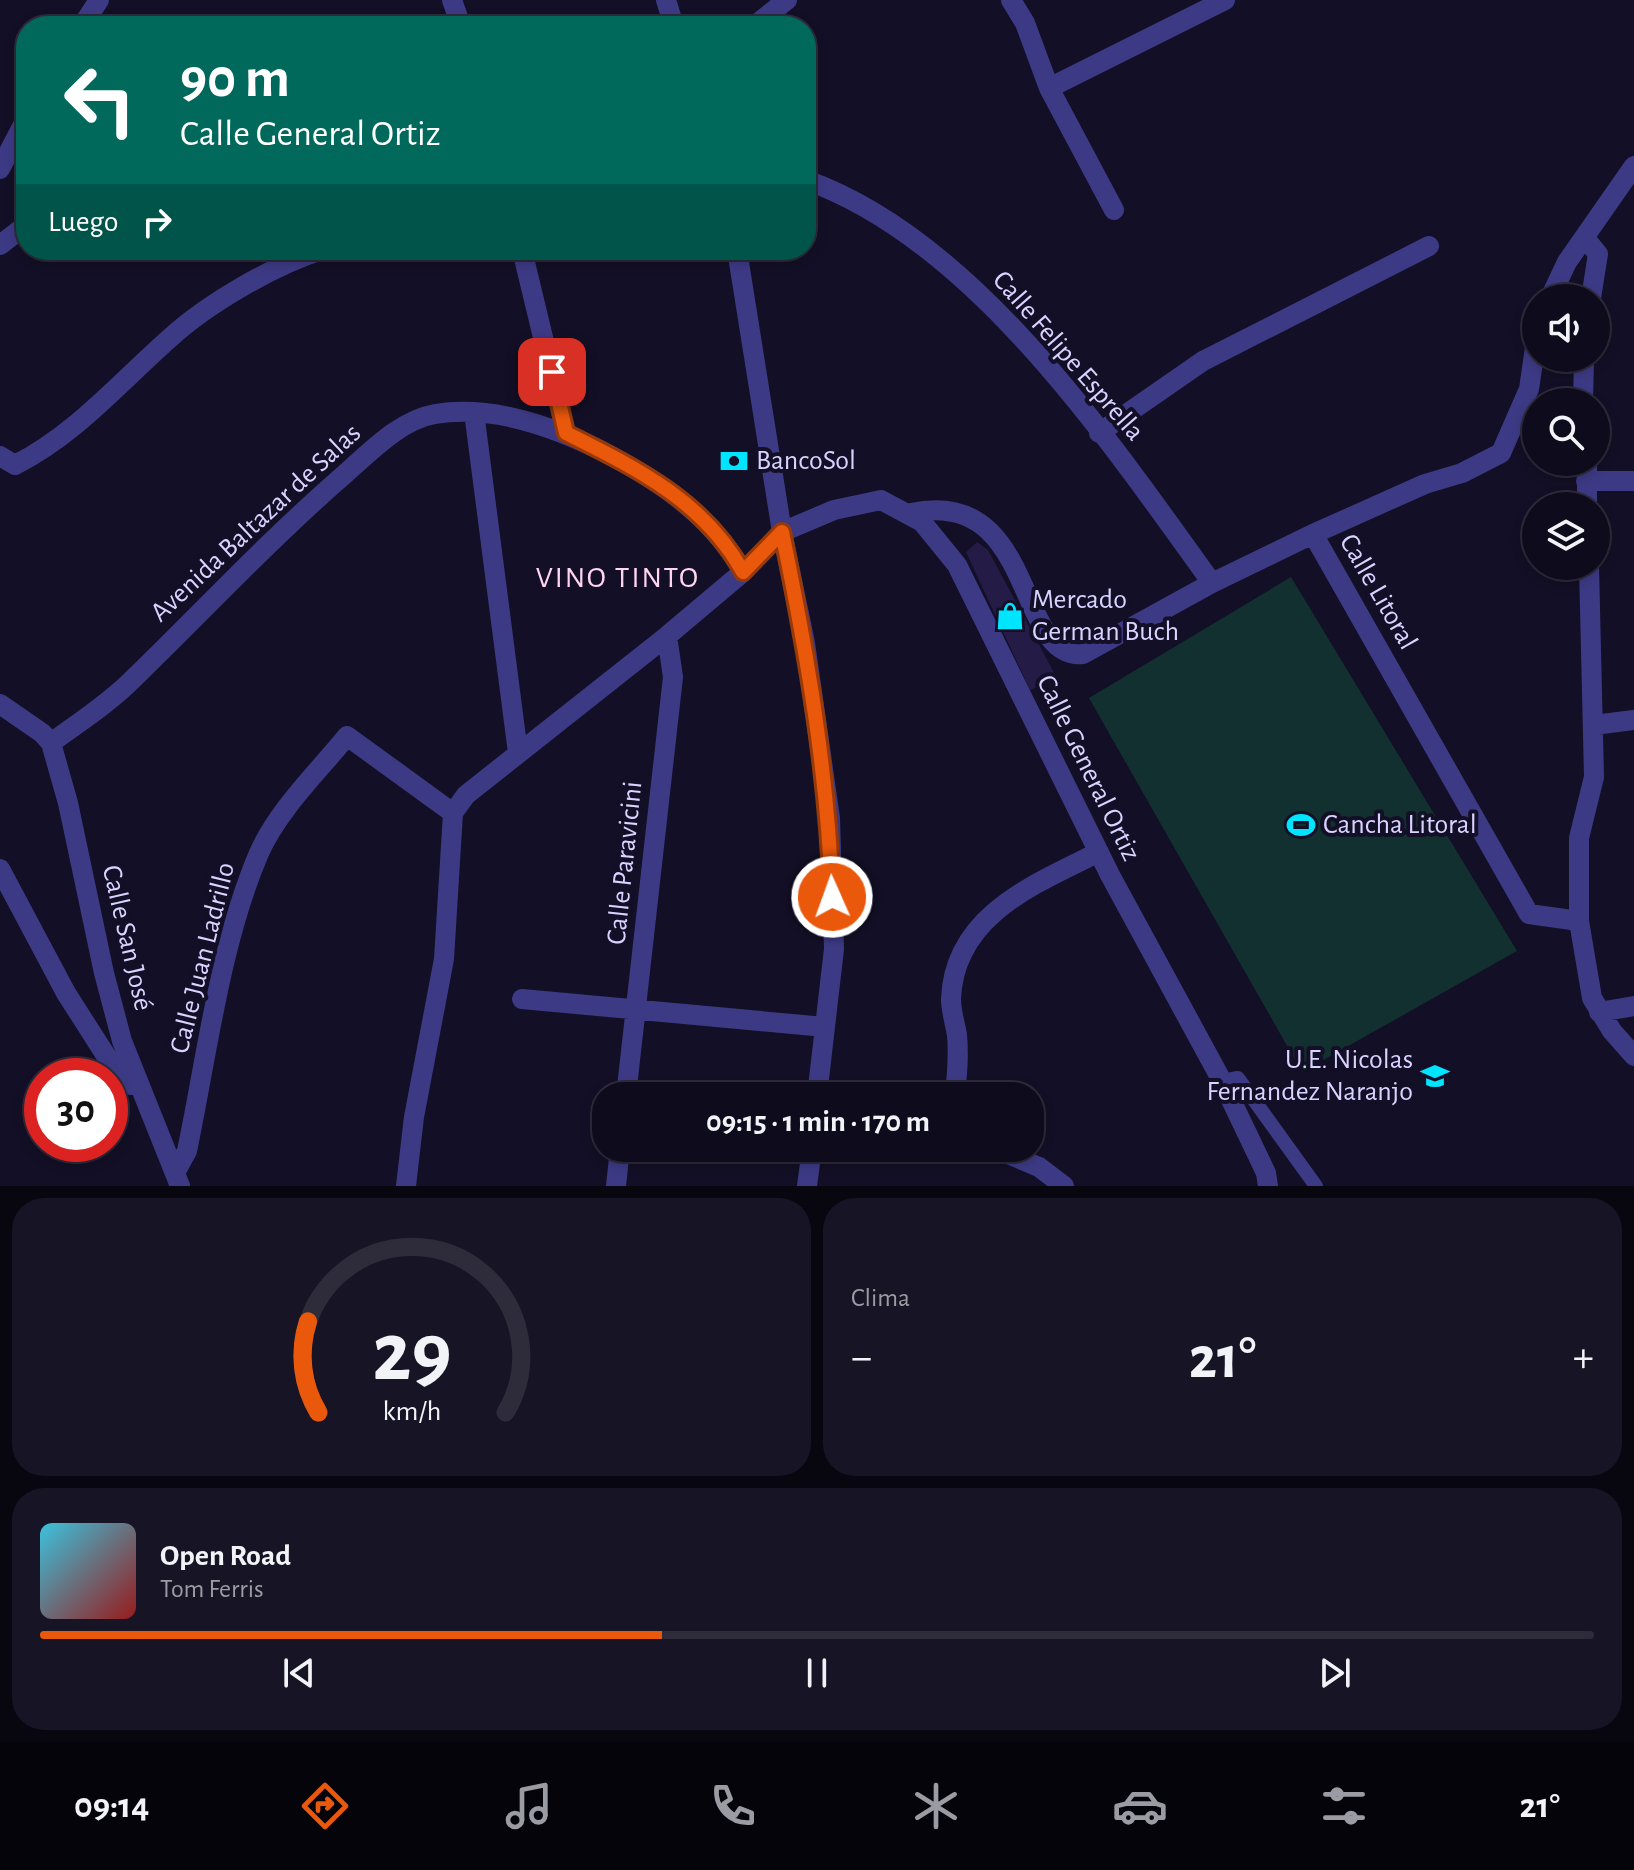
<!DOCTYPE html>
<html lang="es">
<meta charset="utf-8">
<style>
:root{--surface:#0e0b1c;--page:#171425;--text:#f1f3f6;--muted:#9b9ba3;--line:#2e2b3b;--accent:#ea580c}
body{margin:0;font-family:"Alegreya Sans",sans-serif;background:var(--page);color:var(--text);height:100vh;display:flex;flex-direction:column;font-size:30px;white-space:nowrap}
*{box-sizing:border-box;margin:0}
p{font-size:26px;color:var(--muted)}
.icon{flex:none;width:44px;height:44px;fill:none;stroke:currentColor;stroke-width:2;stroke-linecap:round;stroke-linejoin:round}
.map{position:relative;height:1186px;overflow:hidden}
.panel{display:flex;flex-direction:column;gap:12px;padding:12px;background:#08060f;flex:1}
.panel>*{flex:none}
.hud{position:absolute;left:16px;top:16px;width:800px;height:244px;border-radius:32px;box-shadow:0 4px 12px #0003,0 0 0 2px var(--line);background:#00695c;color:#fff;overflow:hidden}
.tools{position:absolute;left:1522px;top:284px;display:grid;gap:16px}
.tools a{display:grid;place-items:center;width:88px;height:88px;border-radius:50%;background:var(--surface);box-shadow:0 4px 12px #0003,0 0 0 2px var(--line);font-size:40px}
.speed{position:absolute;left:24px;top:1058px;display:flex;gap:16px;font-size:40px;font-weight:700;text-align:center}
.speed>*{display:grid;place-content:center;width:104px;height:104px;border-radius:50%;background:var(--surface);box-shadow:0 4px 12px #0003,0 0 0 2px var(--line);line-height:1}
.speed .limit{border:12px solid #d22;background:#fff;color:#111}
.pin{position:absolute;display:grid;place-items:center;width:68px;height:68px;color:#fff;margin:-34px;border-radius:16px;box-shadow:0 4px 12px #0006}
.me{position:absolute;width:88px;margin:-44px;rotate:358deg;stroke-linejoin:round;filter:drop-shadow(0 0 6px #0008)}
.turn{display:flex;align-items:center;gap:28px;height:168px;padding:0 32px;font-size:36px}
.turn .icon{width:104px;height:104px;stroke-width:2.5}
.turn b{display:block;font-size:56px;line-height:68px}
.then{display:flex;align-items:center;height:76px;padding:0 32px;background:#0003;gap:16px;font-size:30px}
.big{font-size:60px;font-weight:700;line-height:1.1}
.panel .tile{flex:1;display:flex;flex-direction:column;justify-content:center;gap:12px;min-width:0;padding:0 28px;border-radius:32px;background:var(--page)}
.panel .dial{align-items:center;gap:0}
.dial svg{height:208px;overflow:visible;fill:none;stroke:var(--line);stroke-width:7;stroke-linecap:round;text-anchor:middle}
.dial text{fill:var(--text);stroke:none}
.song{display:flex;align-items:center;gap:24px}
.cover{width:96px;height:96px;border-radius:12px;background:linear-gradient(135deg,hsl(190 70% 55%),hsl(0 70% 35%))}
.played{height:8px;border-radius:4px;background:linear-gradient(90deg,var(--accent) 40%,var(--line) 40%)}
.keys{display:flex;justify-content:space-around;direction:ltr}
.heat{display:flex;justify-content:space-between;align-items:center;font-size:44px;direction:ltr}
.panel .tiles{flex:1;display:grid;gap:12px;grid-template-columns:1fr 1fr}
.tile:last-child{grid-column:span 2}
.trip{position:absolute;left:592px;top:1082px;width:452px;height:80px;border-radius:32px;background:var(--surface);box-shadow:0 4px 12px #0003,0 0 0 2px var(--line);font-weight:700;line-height:80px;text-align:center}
.tabs{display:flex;height:128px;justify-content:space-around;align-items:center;background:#06040b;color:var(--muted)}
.tabs .icon{width:56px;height:56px}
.tabs .active{color:var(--accent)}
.tabs b{font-size:36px;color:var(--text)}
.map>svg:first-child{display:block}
.green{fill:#12302f}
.building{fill:#241b47}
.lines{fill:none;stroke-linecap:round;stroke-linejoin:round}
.service{stroke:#3d3a85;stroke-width:14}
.minor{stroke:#3d3a85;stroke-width:20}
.route-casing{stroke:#983908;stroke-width:20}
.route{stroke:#ea580c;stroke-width:14}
.labels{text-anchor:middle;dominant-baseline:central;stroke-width:8;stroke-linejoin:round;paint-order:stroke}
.street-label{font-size:28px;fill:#d9d4ff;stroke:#130f26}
.poi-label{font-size:28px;fill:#d9d4ff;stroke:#130f26;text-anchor:start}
.neighbourhood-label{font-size:30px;letter-spacing:2px;fill:#ffd6f0;stroke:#130f26}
</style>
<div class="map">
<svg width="1634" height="1186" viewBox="0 0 1634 1186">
<rect width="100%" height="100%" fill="#130f26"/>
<path class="green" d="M1291,577L1517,951L1302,1072L1089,698Z"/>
<path class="building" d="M977,542L988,550L1058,680L1030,690L966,552Z"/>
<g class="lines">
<path class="service" d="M1222,1081L1238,1078L1316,1186"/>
<path class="minor" d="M452,0L461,26
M666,0L674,26
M1011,0L1025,23L1049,88L1114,210
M82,26L99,0
M434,26L460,23
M754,26L787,0
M1049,88L1225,0
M0,169L26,119
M806,180C975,240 1110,442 1212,583
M1585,238L1598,254L1591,298
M0,245L26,225
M522,250L566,433
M737,250L782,532L805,643L830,818L834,949L817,1096
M1550,298L1567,262L1634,166
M1583,402L1584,358
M474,412L518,753
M1099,433L1203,361L1429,246
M0,456L15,465C76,434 119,383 170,338C207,304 274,265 322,250
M1587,462V506
M1586,481H1634
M911,513C1037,486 1015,661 1083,654L1212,583L1313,534L1425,484L1462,473L1501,453L1529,389L1536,341
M1313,534L1529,914L1579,921
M1589,566L1594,777L1579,838V921L1592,998L1612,1031L1634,1056
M0,704L42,733L51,743L68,803L104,973L122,1041L180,1186
M1594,725L1634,720
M51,743C78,723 108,704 132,680C203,611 270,539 345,474C370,452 400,420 435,414C490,405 549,425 598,449C655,478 711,514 743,572
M0,869L66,993L119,1076L131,1085H138
M522,999L825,1027
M1599,1012L1634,1006
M626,1096L673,677L667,636
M955,1096C957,1075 959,1056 957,1035C955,1023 951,1011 951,999C954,915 1035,884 1099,852
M994,1148L1039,1167L1064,1186
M176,1171L187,1151C207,1055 220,944 259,853C278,810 317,773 347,736L453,813
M406,1186L414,1117L444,959L453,813L466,795L667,636L743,572L782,532L834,510L881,500L922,522L957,565L1110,875L1222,1081L1266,1173L1268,1186
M616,1186L620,1148
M807,1186L812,1148"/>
</g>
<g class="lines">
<defs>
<path id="route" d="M552,372L566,433C636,468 704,501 743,572L782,532C807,653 828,774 832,897"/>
</defs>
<use href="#route" class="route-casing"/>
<use href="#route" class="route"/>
</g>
<defs>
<symbol id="bank-bare" viewBox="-9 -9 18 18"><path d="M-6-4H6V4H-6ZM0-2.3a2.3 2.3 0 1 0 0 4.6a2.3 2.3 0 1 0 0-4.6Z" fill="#00e5ff" stroke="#130f26" stroke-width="2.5" paint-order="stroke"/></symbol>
<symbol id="shop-bare" viewBox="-9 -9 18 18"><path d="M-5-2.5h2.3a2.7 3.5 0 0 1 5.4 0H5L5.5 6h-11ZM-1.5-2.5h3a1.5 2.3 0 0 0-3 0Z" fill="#00e5ff" stroke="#130f26" stroke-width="2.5" paint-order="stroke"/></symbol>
<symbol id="stadium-bare" viewBox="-9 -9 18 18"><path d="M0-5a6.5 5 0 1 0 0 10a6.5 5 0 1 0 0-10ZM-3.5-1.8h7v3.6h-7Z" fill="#00e5ff" stroke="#130f26" stroke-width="2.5" paint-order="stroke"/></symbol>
<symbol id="school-bare" viewBox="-9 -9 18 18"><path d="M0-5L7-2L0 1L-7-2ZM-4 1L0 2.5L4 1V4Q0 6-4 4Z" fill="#00e5ff" stroke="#130f26" stroke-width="2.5" paint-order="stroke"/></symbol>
</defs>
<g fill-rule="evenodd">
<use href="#bank-bare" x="714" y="441" width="40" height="40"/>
<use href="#shop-bare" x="990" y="596" width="40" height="40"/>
<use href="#stadium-bare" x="1281" y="805" width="40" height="40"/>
<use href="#school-bare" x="1415" y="1056" width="40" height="40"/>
</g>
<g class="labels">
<g class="street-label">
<text transform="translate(1068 356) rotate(49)">Calle Felipe Esprella</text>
<text transform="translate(256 523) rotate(-43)">Avenida Baltazar de Salas</text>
<text transform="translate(1378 592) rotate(60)">Calle Litoral</text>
<text transform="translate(1088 768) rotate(64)">Calle General Ortiz</text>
<text transform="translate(625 863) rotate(-84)">Calle Paravicini</text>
<text transform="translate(127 938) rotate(77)">Calle San José</text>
<text transform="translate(203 958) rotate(-76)">Calle Juan Ladrillo</text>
</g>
<g class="poi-label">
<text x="756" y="461">BancoSol</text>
<text x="1032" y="600">Mercado<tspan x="1032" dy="32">German Buch</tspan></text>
<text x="1323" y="825">Cancha Litoral</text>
<text x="1413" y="1060" text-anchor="end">U.E. Nicolas<tspan x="1413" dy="32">Fernandez Naranjo</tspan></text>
</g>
<g class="neighbourhood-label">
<text x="618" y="578">VINO TINTO</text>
</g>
</g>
</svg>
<div class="tools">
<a><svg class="icon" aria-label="sound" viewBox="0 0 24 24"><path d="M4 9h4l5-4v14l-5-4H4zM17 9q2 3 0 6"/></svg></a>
<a><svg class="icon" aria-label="search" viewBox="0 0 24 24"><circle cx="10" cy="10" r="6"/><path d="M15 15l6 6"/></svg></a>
<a><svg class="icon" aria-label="layers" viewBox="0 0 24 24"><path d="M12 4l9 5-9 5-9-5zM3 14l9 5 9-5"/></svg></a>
</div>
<div class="speed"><div class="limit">30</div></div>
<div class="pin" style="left:552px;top:372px;background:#d93025"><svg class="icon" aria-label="arrive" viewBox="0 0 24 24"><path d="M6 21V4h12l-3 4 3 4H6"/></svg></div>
<svg class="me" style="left:832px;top:897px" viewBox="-20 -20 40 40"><circle r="17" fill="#ea580c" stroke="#fff" stroke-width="3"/><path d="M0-11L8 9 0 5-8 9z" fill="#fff"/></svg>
<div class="trip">09:15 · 1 min · 170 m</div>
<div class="hud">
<div class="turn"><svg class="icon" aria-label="left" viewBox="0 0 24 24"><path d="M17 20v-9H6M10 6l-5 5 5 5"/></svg><div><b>90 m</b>Calle General Ortiz</div></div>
<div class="then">Luego<svg class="icon" aria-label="right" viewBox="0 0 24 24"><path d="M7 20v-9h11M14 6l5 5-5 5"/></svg></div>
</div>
</div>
<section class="panel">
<div class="tiles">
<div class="tile dial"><svg viewBox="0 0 100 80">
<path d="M14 69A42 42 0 1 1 86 69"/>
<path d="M14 69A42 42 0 0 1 10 34" stroke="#ea580c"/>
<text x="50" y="56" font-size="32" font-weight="700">29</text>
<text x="50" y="72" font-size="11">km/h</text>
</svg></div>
<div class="tile"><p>Clima</p>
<div class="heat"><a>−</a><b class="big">21°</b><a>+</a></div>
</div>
<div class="tile">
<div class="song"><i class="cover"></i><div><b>Open Road</b><p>Tom Ferris</p></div></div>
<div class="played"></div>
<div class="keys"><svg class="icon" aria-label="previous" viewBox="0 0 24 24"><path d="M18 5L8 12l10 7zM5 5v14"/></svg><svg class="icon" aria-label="pause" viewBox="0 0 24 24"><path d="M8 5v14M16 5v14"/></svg><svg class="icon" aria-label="next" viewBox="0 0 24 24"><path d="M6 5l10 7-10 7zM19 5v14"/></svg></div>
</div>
</div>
</section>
<nav class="tabs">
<b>09:14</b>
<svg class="icon active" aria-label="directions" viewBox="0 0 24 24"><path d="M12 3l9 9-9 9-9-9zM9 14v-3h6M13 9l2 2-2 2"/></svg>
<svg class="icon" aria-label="music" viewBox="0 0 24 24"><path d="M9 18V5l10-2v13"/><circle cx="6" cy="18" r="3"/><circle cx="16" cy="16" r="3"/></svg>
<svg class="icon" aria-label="phone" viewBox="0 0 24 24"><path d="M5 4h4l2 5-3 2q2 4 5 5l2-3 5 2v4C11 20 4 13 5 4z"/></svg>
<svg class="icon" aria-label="climate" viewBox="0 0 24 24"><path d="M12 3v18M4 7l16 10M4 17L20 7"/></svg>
<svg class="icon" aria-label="car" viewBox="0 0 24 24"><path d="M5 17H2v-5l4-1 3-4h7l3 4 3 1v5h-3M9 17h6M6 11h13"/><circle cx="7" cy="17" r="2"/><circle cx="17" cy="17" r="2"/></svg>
<svg class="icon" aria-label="filters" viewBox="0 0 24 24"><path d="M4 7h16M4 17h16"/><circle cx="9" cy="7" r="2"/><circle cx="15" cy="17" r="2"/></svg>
<b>21°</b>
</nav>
